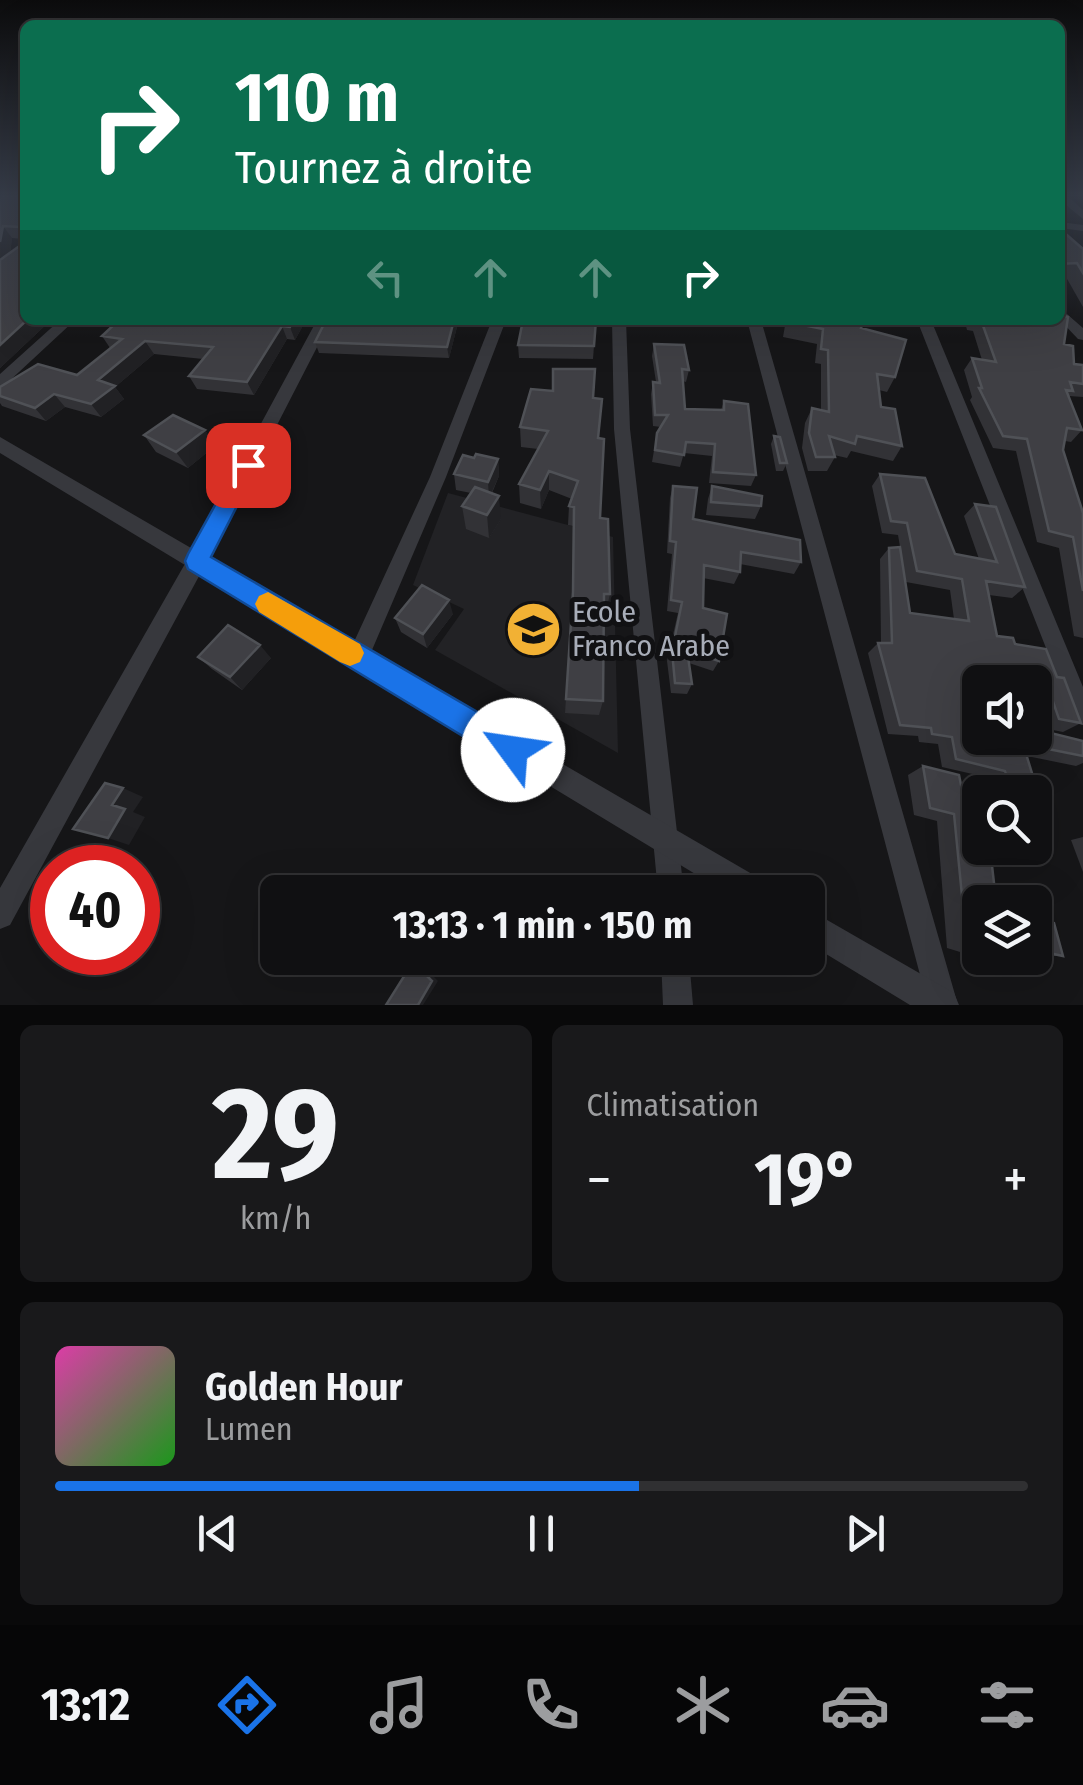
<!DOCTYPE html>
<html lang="fr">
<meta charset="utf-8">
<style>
:root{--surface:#101012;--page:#19191b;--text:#f1f3f6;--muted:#9c9d9f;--line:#303032;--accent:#1a73e8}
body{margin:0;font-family:"Fira Sans Condensed",sans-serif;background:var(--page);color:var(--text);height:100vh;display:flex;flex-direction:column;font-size:38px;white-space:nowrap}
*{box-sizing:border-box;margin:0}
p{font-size:32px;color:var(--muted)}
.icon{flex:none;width:55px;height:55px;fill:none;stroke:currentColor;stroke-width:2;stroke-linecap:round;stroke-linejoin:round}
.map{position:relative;height:1005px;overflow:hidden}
.side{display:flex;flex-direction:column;gap:20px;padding:20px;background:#09090a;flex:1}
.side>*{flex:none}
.guide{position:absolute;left:20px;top:20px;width:1045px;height:305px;border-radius:15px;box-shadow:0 10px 40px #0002,0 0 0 2px var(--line);background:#0b6e4f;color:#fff;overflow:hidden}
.controls{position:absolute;left:962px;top:665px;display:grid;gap:20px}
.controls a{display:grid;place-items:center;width:90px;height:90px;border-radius:15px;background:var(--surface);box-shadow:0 10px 40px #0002,0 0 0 2px var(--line);font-size:50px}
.speed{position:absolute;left:30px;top:845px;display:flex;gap:20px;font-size:50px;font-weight:700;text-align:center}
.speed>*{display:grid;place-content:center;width:130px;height:130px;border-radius:50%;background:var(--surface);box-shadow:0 10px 40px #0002,0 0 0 2px var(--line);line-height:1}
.speed .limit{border:15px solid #d22;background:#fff;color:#111}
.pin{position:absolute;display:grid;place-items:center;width:85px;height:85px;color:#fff;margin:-42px;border-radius:20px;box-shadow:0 5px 15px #0006}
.me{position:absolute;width:110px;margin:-55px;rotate:301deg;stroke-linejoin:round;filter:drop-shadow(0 0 8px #0008)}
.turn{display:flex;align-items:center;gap:35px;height:210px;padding:0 50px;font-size:45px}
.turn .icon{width:130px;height:130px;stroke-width:2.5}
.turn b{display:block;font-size:70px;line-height:85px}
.lanes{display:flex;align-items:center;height:95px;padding:0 50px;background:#0003;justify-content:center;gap:50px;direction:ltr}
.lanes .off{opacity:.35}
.big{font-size:75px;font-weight:700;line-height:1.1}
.side .tile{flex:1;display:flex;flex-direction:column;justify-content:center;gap:15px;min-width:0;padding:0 35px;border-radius:15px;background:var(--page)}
.side .dial{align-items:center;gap:0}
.dial b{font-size:130px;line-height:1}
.song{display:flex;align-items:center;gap:30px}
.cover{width:120px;height:120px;border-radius:15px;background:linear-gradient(135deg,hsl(320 70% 55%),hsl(120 70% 35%))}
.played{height:10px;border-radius:5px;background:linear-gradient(90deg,var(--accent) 60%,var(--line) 60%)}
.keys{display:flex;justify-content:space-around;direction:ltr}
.heat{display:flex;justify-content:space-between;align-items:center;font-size:55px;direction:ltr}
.side .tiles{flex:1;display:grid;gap:20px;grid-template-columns:1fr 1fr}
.tile:last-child{grid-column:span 2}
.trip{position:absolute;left:260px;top:875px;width:565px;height:100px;border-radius:15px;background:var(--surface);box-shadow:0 10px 40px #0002,0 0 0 2px var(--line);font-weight:700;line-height:100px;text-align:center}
.menu{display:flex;height:160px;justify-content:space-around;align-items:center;background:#060607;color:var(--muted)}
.menu .icon{width:70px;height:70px}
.menu .current{color:var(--accent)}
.menu b{font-size:45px;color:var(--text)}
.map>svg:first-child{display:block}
.built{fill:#222225}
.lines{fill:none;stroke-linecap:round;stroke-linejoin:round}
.minor{fill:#37383d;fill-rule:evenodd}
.tertiary{fill:#37383d;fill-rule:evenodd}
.wall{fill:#323236}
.shaded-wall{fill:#212124}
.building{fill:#3f3f44;stroke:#4f5156;stroke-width:2.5}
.route{fill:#1a73e8;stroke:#114b97;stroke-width:2.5}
.slow{fill:#f59e0b}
.labels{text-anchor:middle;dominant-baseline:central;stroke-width:10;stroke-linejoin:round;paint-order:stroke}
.poi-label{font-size:30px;fill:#a8adb8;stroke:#111113;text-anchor:start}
</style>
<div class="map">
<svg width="1083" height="1005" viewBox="0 0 1083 1005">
<rect width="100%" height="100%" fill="#161618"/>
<path class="built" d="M448,493L613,537L618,753L435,650L464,609L413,585Z"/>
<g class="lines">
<path class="minor" d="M1060,196H1068L1083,210V219L1060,200Z
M1060,222L1083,225V231L1060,228Z
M1060,308L1083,328V340L1078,339L1060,320Z
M60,320H75L5,385L0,387V374Z
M317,320H331L204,567L10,925L0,929V888L190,555Z
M492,320H506L446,477L366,664L358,667L350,664L347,657L430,477Z
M612,320H626L630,429L684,892H658L614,429Z
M747,320H761L958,1005H928Z
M917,320H931L1083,687V725L1075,722L1072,714Z
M661,958H689L693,1005H663Z"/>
<path class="tertiary" d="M0,437L764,881L768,892H725L0,453Z
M808,909L954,993L959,1005H910L808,943Z"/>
</g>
<path class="wall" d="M0,196H25V239L12,238L10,253L25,320H51L0,368Z
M1060,229L1083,249V307L1066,277L1060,278Z
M107,320H306L295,340L287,339L254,395L197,389L189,376L203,359L154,354L115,387L124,399L101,417L65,407L46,421L2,406L0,403V387L77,375L110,348L102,336L114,325L110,324Z
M336,320H474L473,327H457L449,358L319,353L315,342L335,324Z
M596,320L593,359L519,358L518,345Z
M786,320H864L861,328L895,377L887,392L879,390L881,407L902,446L893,461L851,451L847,458L834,455L835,457L827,471H808L802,448L805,423L812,408L821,410V364L815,363L817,344L783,337Z
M934,320H1060L1064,344L1074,364L1083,365V397L1069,396L1082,430L1071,442L1065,441L1063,450L1083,513V638L1074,636L1059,548L1037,542L1016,451L993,448L970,400L972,397L964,370L972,358L982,360L973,331L967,330L966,326L936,322Z
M654,344L689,370L686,382L683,381L685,409L721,410L724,401L756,475L751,486L709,483L712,456L684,453L680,467L652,462L657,433L661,427L653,426L651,394L653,382H656L652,356Z
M593,398L598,438L600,518L610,594L606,611H604L603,701L599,715L565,713L572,610L573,526L568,525L569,506L572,499L549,490L541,509L520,503L519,484L538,449L521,447L520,427Z
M205,430L215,446L188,468L156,452L144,435Z
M774,436L787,463L783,471H776L771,444Z
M474,458L498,459L499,476L492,493L501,519L489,538L466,529L462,506L471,493L456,490L454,474Z
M880,474L955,554L979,559L964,516L975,504L1025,587L1012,598L989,595L997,636L1015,644L1057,677L1081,723L1063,732L1043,728L1035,704V682H980V686L972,684L980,738L1083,741V763L1076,766L1027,756L1043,809L1035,811V792H993L990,778L942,767L938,744L919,742L918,736L888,734L868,653L878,643H881L880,559L889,548L910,613L954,619L950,590L906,582L898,535L882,533L872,486Z
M673,486L693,519L801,562L794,574L740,564V572L734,584L703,578V608L719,661L713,671L689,663L692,684L687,694L671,693L667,661L678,613L667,611L672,554L667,553L670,498Z
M712,486L761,506L755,519L706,515L708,499Z
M453,614L427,648L401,632L395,618Z
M198,657L271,658L242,690L212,669Z
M923,766L964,800L980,902V958H1015L1016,962H993L947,948L937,821L914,815L908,775Z
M1083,837V872L1071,840Z
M1035,919L1063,956H1035Z"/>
<path class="shaded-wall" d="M3,226L12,238L10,254L0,260V242Z
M27,320H51L0,368V345Z
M294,320H306L295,340L290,327Z
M454,320H456L457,327L449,358L447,347Z
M282,326L287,339L254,395L247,382Z
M145,341L154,354L115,387L124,399L101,417L91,404L98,380Z
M54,394L65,407L46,421L35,408Z
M205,430L215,446L188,468L176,452Z
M498,459L499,476L489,498L488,482Z
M549,471V490L541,509L540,490Z
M499,496L501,519L489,538L487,515Z
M449,600L453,614L427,648L423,634Z
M260,645L271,658L242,690L230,677Z
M123,788L143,797L133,812L145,817L129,845L108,838L112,805Z
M413,962L420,963L438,981L423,1005H418Z"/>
<path class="building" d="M0,196H25V224L20,227L3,226L0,242Z
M1060,229L1083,249V273L1077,263L1060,264Z
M18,247L25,248V320H27L0,345V260Z
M1060,315L1068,317L1064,344L1073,346L1074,364L1083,365V384L1070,382L1073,391L1066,390L1082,430L1067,428L1063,450L1083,513V591L1073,537L1049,531L1027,439L1003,436L979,388H982L972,358L996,362L981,320H1060Z
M119,320H294L290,327L282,326L247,382L189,376L213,347L145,341L98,380L115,386L91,404L54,394L35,408L0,396V387L38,364L77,375L122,339L102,336Z
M336,320H454L447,347L315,342L324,324H335Z
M523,320H596L594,346L518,345Z
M789,320H864L861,328L906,340L895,377L877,374L881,407L895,409L902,446L857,436L855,444L829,436L835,457H816L809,433L812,408L829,412L828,350L821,349L823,329L788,322Z
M654,344L684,345L689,370L682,369L685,409L724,410V401L748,404L756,475L713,472L715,444L686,442L684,455L655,450L657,433L668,415H655L653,382L660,383Z
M553,369H595L593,398L602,399L598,438L604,439L600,518L608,519L610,594H604L603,701L566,699L573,592L574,507L569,506L578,481L549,471L540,490L519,484L548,431L520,427L531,389L553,391Z
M173,415L205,430L176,452L144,435Z
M774,436L780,437L787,463H780Z
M476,454L498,459L488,482L454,474L463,455L474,458Z
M880,474L925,478L955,554L997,562L975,504L996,507L1025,587L986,581L997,636L1013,638L1015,644L1046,649L1057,677L1064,678L1081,723L1059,719L1048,687L1035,685V682H1024L968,671L980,710V738H1035V729L1083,741V756L1023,744L1043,809L1035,807V792H1012L1005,771L956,759L952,737L932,734L931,728L900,725L878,643H892L889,548L900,547L910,613L969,621L962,579L917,571L907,523L891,521Z
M673,486L697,488L693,519L800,540L801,562L741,552L740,572L704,565L703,608L727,614L719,661L687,650L692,684L675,683L672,651L682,602L671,600L676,542L670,541Z
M712,486L762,496L761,506L711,502Z
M475,487L499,496L487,515L462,506Z
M422,585L449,600L423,634L395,618Z
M228,625L260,645L230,677L198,657Z
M923,766L959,775L964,800L980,804V848H990L995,892L1003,894L1005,902H980V951L967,947L954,814L930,808Z
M105,783L123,788L112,805L125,809L108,838L73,829Z
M1035,919L1054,923L1063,956L1035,950Z
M413,962L432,981L418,1005H386Z"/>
<linearGradient id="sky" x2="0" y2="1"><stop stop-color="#0c0c0d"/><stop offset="0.58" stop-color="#363c48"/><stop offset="1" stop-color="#363c48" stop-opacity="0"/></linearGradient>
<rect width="1083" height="337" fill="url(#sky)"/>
<path class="route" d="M248,457L258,465L211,557L524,739L528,750L524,760L513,765L502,760L188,569L185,561L188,554L240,460Z"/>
<path class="slow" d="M268,592L360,644L364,653L360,662L350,666L340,662L259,612L255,604L259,596Z"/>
<defs>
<symbol id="school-disc" viewBox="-11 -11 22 22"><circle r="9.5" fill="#f2b134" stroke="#111113"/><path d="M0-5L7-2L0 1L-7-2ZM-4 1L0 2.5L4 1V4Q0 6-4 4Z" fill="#111"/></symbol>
</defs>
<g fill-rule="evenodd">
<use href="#school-disc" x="502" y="598" width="63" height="63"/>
</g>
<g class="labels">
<g class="poi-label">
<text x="572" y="612">Ecole<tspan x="572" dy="34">Franco Arabe</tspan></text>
</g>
</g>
</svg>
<div class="controls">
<a><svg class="icon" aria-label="sound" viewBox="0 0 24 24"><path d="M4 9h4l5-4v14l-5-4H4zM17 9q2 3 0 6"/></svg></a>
<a><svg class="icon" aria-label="search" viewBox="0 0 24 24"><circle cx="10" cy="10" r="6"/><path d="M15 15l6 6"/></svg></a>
<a><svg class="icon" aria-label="layers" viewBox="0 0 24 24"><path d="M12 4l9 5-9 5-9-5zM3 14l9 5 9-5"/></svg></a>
</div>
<div class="speed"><div class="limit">40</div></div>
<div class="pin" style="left:248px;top:465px;background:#d93025"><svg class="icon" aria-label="arrive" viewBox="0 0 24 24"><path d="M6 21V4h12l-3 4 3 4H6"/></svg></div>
<svg class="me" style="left:513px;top:750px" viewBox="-20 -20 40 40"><circle r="19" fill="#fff"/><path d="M0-13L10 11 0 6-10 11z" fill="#1a73e8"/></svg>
<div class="trip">13:13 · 1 min · 150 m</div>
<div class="guide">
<div class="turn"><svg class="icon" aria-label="right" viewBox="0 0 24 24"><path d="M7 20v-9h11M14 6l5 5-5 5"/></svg><div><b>110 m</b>Tournez à droite</div></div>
<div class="lanes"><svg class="icon off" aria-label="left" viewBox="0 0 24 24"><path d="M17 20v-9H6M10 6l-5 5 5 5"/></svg><svg class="icon off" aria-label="ahead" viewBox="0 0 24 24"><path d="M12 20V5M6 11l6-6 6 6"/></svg><svg class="icon off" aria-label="ahead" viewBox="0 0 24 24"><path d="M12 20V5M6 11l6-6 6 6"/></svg><svg class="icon" aria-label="right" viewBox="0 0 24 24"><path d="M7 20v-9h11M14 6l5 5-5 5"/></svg></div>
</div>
</div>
<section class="side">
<div class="tiles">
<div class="tile dial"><b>29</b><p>km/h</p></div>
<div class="tile"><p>Climatisation</p>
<div class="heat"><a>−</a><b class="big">19°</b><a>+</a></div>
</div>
<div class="tile">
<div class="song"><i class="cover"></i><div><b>Golden Hour</b><p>Lumen</p></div></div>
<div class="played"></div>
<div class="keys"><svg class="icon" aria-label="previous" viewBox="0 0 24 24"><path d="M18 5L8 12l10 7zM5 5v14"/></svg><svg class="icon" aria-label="pause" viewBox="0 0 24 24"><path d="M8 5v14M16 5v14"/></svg><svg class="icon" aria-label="next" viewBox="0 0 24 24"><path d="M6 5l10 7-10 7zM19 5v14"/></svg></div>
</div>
</div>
</section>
<nav class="menu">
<b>13:12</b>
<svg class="icon current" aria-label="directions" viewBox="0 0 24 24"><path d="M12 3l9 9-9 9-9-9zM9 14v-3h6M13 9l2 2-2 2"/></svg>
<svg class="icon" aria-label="music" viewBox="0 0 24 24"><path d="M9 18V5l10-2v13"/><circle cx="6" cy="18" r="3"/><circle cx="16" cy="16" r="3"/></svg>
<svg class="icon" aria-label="phone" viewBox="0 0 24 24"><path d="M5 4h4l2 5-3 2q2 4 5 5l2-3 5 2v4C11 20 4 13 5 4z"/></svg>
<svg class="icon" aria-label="climate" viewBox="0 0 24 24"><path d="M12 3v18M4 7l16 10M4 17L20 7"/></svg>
<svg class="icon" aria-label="car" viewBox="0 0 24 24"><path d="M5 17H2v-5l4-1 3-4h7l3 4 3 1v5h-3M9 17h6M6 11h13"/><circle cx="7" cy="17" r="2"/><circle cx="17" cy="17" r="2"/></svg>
<svg class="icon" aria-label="filters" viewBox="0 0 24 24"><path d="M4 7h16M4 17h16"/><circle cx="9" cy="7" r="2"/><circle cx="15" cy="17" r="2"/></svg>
</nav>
